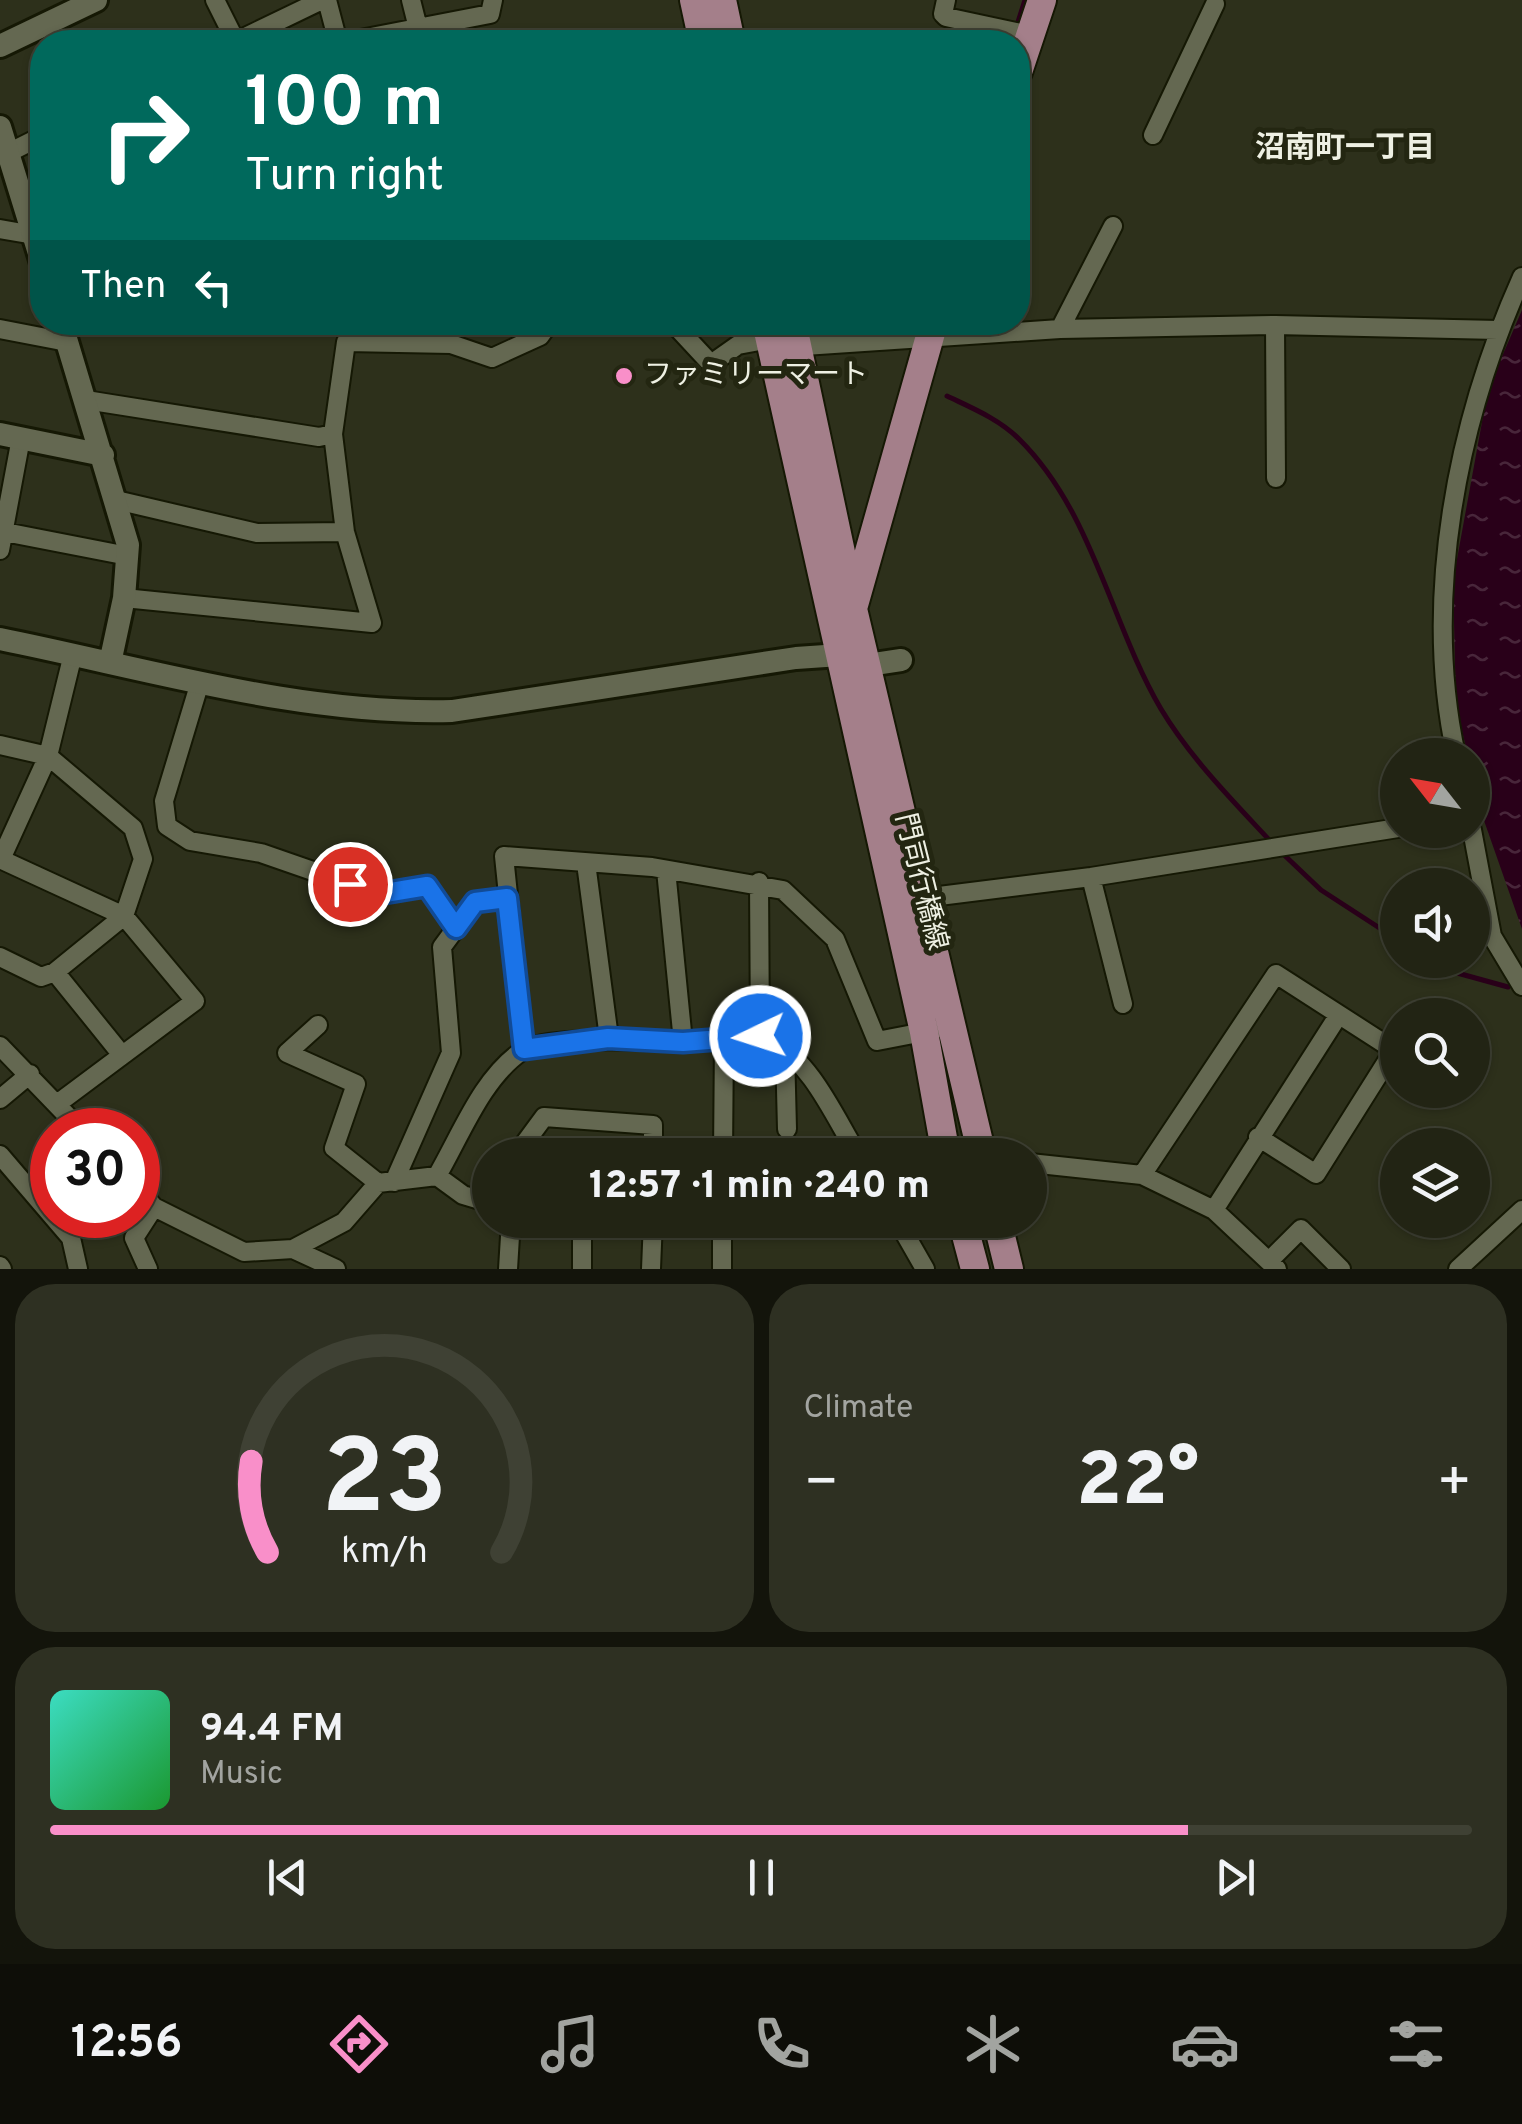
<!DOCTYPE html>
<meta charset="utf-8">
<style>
:root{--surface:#222414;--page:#2e3022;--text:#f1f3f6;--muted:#a2a4a0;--line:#3f4134;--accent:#f98fc9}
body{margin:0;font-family:Overpass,"Noto Sans JP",sans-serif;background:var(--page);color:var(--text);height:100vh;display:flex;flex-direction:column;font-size:38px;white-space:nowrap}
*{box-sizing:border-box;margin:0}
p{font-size:32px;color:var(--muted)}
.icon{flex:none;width:55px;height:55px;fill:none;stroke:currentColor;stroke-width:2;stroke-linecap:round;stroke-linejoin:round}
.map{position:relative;height:1269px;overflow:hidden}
.details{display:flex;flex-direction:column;gap:15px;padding:15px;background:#13140b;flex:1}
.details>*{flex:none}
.banner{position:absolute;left:30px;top:30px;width:1000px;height:305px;border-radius:40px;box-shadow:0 2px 8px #0004,0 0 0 2px var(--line);background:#00695c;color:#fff;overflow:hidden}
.needle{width:65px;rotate:301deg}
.buttons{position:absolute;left:1380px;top:738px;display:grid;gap:20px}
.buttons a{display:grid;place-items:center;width:110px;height:110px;border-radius:50%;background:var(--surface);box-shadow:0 2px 8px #0004,0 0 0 2px var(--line);font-size:50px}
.speed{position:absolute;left:30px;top:1108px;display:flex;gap:20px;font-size:50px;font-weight:700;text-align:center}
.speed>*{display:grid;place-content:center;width:130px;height:130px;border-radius:50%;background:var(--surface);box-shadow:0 2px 8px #0004,0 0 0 2px var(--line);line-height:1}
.speed .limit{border:15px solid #d22;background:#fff;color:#111}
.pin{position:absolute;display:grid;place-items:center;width:85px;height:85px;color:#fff;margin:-42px;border:5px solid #fff;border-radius:50%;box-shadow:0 2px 10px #0007}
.me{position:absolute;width:110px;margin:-55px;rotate:266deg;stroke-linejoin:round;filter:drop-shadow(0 0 8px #0008)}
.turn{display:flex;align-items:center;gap:35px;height:210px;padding:0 50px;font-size:45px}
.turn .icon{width:130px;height:130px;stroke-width:2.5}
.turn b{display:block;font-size:70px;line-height:85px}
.then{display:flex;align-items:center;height:95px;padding:0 50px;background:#0003;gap:20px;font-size:38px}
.big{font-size:75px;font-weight:800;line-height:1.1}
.details .card{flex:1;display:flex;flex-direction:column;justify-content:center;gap:15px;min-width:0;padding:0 35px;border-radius:40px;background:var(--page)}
.details .dial{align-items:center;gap:0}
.dial svg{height:260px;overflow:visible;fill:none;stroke:var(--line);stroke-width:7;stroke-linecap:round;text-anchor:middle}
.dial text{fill:var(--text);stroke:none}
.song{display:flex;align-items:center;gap:30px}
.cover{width:120px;height:120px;border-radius:15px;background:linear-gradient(135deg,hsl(170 70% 55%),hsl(130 70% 35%))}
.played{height:10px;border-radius:5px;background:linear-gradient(90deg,var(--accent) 80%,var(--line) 80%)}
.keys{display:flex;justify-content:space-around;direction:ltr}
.heat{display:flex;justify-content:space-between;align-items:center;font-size:55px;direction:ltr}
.details .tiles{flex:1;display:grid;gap:15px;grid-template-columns:1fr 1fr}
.card:last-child{grid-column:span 2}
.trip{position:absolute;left:472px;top:1138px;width:575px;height:100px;border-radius:50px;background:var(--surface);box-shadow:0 2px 8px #0004,0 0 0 2px var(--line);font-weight:800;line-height:100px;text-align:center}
.tabs{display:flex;height:160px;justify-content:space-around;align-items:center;background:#0e0e08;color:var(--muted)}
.tabs .icon{width:70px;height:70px}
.tabs .on{color:var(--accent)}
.tabs b{font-size:45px;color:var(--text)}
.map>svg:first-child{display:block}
.water{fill:url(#water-ripples)}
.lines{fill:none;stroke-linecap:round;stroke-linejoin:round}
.stream{stroke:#290019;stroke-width:5}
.minor-casing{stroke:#151804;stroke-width:22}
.tertiary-casing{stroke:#151804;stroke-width:28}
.primary-casing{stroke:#151804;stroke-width:32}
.minor{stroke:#646851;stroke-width:18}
.tertiary{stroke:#646851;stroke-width:22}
.primary{stroke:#a47f8a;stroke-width:28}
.route-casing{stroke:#114b97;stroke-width:25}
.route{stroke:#1a73e8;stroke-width:18}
.poi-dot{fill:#f98fc9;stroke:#232611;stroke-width:4}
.labels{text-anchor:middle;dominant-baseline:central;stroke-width:10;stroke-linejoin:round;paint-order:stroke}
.poi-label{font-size:28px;fill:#eef0e3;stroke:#232611;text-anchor:start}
.street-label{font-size:28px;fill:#eef0e3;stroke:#232611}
.neighbourhood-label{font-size:30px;font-weight:bold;fill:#eef0e3;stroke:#232611}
</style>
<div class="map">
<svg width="1522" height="1269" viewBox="0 0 1522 1269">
<defs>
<pattern id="water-ripples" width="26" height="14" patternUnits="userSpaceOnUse" patternTransform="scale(2.5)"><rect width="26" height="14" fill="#290019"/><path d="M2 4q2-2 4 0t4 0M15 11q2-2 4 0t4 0" fill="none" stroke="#48263a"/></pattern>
</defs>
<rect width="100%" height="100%" fill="#2d301b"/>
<path class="water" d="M1522,310V929L1481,812L1472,755H1468L1456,707L1453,581L1488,389Z"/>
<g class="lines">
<path class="stream" d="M1017,25L1025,0
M843,337L848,322
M947,396C972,408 999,419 1019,439C1093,512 1110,622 1161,709C1191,759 1234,802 1273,844
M1281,852L1321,890L1398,940
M1430,960L1450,971L1508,987"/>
<defs>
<path id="minor" d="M215,0L236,42
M327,0L338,42
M411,0L418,28
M946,0L943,14L946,17L1030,35
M235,42L322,0
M345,42L490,14L493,0
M1153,135L1215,4
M8,153L42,136
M0,229L34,235
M672,322L711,364L738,345L770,339
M1275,325L1276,478
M0,329L67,342
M1060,329L1113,226
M789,347L1060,329L1275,325L1498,330
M86,400L319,437L333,434L345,532L372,623L124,598
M333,434L346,342L451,344L492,358L540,336L550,322
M116,500L257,533L345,532
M0,531L128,556
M0,550L21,438
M73,654L48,756L133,828L143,859L124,916L55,972L122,1055
M200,682L164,801L167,826L190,841L261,853L379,894L427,886L456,928L475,902L507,898
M0,745L48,756L1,859
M1456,755C1422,598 1457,422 1522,277
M1472,830L1492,936L1522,986
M0,859L124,916L195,1001L57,1104
M586,863L609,1038
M666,870L683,1042
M1091,877L1123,1004
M759,882L760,1036
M915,899L1091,877L1398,828
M0,957L41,977L55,972
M318,1025L287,1053L356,1084L334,1148L378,1183
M0,1046L81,1130
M524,1049L504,856L652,867L783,890L835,939L877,1041L934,1030
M785,1050L787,1129
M0,1099L30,1074
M0,1155L71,1238L78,1269
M516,1155L544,1117L653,1125V1155
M723,1155L724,1038
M1030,1163L1142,1175L1214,1210L1277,1269
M1142,1175L1276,974L1394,1050L1316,1174L1258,1137
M437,1176L463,1195L483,1201
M394,1182L451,1053L442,947L456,928
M138,1189L154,1207L244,1252L293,1249L336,1269
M1214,1210L1338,1016
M897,1220L925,1269
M293,1249L344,1222L378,1183L437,1176C461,1135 482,1078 522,1051C547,1034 648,1042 681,1042C708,1042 746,1028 771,1041C812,1062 835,1118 858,1155
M1269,1261L1301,1229L1341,1269
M0,1266L2,1269
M148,1269L134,1238L154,1207
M508,1269L511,1220
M582,1269V1220
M651,1269L653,1220
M722,1269V1220
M1458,1269L1522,1210"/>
<path id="tertiary" d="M0,46L96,0
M0,127L42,263
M61,322L128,545L124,598L110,663
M0,434L103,455
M0,639C149,669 299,715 452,711L796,658L840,655L868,665L901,660"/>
<path id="primary" d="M694,0L703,42
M722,0L731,42
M1018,72L1042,0
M766,322L924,1032L946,1155
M792,322L853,609L982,1155
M854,605L934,322
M962,1220L975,1269
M997,1220L1009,1269"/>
</defs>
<use href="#minor" class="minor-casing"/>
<use href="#tertiary" class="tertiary-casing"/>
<use href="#primary" class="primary-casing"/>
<use href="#minor" class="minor"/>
<use href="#tertiary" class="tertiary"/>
<use href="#primary" class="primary"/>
</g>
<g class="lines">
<defs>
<path id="route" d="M350,884L379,894L427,886L456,928L475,902L507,898L524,1049L608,1038L683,1042L760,1036"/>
</defs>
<use href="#route" class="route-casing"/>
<use href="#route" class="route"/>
</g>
<circle class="poi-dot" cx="624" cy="376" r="10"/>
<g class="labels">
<g class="poi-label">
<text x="644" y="376">ファミリーマート</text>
</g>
<g class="street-label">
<text transform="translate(920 882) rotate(76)">門司行橋線</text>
</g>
<g class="neighbourhood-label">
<text x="1345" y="149">沼南町一丁目</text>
</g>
</g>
</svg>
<div class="buttons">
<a><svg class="needle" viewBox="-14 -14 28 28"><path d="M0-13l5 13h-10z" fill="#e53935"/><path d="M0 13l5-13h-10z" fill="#a2a4a0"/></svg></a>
<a><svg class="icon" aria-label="sound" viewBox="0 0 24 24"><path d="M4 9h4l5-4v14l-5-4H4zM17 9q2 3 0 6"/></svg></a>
<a><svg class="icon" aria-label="search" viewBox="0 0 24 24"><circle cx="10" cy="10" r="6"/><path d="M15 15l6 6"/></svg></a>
<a><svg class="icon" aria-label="layers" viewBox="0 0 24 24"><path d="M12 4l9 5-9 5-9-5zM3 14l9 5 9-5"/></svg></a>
</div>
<div class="speed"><div class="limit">30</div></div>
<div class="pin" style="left:350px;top:884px;background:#d93025"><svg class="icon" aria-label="arrive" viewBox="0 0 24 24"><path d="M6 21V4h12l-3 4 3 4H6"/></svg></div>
<svg class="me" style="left:760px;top:1036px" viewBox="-20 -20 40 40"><circle r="17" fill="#1a73e8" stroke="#fff" stroke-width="3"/><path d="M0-11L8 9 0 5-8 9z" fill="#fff"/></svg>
<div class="trip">12:57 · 1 min · 240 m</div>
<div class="banner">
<div class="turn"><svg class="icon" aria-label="right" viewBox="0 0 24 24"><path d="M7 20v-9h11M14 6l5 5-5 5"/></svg><div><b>100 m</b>Turn right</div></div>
<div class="then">Then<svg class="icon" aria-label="left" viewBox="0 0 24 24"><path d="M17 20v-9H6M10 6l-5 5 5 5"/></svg></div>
</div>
</div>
<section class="details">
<div class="tiles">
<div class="card dial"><svg viewBox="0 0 100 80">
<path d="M14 69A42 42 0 1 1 86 69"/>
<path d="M14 69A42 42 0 0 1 9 41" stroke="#f98fc9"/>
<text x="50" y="56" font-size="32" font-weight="700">23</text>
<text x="50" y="72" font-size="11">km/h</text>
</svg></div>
<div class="card"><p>Climate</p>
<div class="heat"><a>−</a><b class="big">22°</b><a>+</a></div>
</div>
<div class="card">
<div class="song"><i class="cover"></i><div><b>94.4 FM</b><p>Music</p></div></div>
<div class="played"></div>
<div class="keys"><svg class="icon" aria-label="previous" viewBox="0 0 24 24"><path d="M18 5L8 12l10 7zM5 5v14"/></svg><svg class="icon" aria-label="pause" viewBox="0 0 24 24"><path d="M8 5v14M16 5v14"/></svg><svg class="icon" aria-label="next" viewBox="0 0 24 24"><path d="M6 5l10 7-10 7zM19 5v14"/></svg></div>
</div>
</div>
</section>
<nav class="tabs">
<b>12:56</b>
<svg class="icon on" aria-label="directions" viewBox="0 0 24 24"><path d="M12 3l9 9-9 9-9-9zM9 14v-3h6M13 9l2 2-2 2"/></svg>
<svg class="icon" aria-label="music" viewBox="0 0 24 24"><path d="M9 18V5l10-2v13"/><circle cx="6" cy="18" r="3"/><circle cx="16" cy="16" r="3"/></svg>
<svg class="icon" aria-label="phone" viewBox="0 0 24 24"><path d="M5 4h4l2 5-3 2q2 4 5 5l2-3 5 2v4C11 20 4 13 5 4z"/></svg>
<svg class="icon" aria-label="climate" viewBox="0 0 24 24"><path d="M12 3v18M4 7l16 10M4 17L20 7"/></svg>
<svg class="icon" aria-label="car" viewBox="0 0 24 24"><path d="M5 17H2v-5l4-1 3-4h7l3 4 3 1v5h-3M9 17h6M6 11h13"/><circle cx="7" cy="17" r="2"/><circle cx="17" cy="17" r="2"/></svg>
<svg class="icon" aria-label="filters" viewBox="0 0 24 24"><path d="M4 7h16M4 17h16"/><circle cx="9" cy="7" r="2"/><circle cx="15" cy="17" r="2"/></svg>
</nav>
